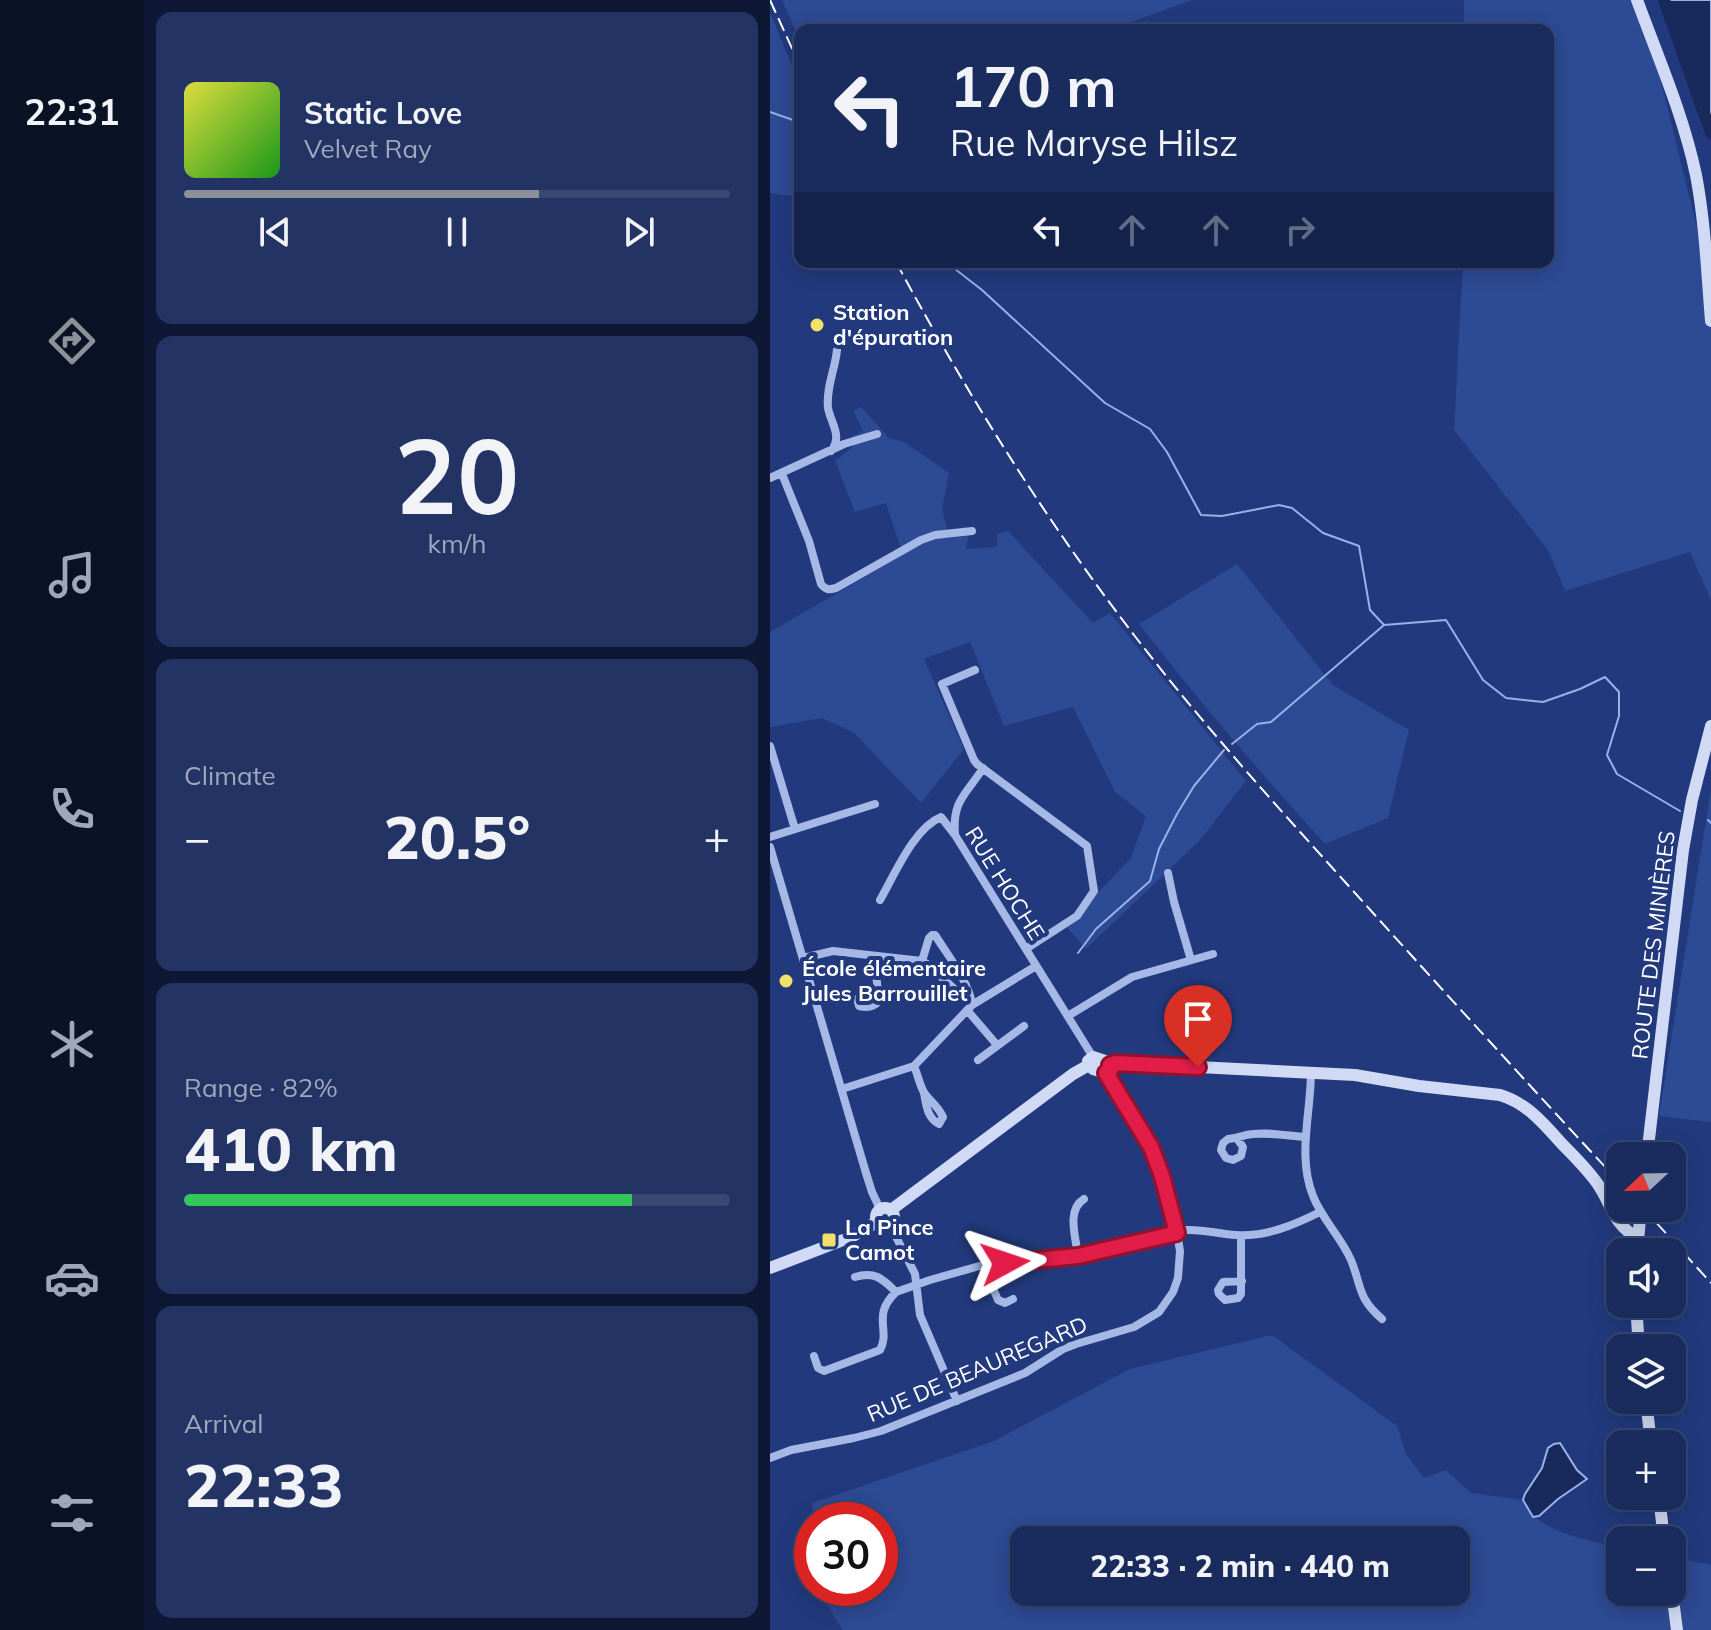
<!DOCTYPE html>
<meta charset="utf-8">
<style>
:root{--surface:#1a2c5e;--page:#233464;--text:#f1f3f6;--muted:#9fa7bc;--line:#384873;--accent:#8c9099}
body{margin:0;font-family:Mulish,sans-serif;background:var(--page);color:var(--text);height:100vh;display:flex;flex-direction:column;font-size:30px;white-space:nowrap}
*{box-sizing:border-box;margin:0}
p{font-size:26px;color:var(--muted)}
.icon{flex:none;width:44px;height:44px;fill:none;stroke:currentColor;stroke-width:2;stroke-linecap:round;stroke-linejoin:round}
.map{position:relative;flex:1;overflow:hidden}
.sheet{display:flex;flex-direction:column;gap:12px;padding:12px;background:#0e1834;width:626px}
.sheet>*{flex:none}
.top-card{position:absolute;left:24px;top:24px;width:760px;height:244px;border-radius:16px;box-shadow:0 4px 20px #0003,0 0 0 2px var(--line);background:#1a2c5e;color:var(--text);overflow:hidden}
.needle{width:52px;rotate:248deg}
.fabs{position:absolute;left:836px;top:1142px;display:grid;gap:16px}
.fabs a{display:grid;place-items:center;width:80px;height:80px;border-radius:16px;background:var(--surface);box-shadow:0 4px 20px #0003,0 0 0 2px var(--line);font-size:40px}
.speed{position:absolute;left:24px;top:1502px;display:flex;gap:16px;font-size:40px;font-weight:700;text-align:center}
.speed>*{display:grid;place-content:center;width:104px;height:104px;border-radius:50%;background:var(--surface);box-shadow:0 4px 20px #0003,0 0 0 2px var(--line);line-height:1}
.speed .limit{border:12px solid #d22;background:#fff;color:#111}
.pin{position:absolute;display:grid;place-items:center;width:68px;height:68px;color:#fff;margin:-82px -34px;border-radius:50% 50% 50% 0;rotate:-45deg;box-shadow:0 0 8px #0007}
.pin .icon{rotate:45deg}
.me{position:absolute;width:88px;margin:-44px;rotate:85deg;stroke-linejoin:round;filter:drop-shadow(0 0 6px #0008)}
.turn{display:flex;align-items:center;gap:28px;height:168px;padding:0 24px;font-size:36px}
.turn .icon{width:104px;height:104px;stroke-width:2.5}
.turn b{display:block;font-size:56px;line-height:68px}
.lanes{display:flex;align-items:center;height:76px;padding:0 24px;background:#0003;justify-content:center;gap:40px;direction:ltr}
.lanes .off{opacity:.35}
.big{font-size:60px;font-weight:800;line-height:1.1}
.sheet .tile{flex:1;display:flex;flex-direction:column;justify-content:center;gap:12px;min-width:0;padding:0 28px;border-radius:16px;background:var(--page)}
.sheet .dial{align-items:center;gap:0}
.dial b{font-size:104px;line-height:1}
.song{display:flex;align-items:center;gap:24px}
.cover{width:96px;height:96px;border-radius:12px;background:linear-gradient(135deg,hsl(60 70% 55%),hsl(120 70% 35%))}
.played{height:8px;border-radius:4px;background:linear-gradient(90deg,var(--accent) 65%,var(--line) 65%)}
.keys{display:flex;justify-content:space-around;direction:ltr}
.heat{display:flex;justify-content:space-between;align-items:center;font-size:44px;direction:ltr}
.charge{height:12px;border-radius:6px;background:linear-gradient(90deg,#34c759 82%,var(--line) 0)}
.trip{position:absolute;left:240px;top:1526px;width:460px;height:80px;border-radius:16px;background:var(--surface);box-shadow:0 4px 20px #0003,0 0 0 2px var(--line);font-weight:800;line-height:80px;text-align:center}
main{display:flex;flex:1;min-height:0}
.dock{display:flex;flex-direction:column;width:144px;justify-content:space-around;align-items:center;background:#0a1226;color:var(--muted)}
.dock .icon{width:56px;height:56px}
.dock .selected{color:var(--accent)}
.dock b{font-size:36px;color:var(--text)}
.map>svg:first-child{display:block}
.green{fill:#2d4a94;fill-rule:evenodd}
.water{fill:#18295c;stroke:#9ab1e7;stroke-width:2}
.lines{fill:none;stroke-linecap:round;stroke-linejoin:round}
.stream{stroke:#9ab1e7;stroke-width:2}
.river{stroke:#18295c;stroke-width:12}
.street{stroke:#a6b8e6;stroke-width:8}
.secondary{stroke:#d0daf5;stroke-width:12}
.rail{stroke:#fff;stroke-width:2;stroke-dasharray:14 6;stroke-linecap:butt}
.route-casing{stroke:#92132f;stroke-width:20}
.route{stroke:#e11d48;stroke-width:14}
.poi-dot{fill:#f1e169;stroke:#223a7d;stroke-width:3}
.labels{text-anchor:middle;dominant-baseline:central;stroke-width:8;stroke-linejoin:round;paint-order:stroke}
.poi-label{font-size:22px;font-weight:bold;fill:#fff;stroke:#223a7d;text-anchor:start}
.street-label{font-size:22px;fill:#fff;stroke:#223a7d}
</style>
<main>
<nav class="dock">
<b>22:31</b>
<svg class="icon selected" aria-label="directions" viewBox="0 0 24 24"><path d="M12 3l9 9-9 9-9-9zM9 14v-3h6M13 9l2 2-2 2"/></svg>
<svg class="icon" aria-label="music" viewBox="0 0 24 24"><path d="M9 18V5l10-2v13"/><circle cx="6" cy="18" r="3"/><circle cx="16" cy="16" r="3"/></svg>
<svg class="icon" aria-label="phone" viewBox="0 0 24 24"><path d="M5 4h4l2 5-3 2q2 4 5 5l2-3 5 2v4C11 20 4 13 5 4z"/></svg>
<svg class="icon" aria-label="climate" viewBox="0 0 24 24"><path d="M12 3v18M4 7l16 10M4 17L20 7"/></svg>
<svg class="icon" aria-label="car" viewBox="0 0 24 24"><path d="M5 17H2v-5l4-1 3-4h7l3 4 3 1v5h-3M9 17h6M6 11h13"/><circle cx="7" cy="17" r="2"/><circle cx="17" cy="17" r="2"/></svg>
<svg class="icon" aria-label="filters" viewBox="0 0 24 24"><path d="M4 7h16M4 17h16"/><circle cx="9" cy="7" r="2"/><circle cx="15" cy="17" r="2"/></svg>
</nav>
<section class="sheet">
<div class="tile">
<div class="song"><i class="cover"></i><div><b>Static Love</b><p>Velvet Ray</p></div></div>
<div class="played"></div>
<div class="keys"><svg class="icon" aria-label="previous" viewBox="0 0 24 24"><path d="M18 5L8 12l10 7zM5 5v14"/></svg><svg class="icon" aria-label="pause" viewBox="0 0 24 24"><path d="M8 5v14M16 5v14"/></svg><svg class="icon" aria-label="next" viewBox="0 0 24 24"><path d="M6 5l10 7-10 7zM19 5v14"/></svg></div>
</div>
<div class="tile dial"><b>20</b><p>km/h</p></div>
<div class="tile"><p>Climate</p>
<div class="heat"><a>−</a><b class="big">20.5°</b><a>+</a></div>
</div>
<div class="tile"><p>Range · 82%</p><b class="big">410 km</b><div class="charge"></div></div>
<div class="tile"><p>Arrival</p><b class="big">22:33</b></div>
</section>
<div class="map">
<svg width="941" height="1630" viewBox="0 0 941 1630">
<rect width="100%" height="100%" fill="#223a7d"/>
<path class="green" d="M12,0H422L339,30H30V42Z
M694,0H868L875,17L938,272L941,331V600L920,552L795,591L778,550L684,430L693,262H778V30H694Z
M0,12L30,86V197L0,193Z
M91,407L119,438L134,442L179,473L172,509L179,538L199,535L196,549L227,547V534L238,531L323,623L340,613L476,781L430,840L316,949L296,926L361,858L376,816L345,792L303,707L234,726L200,642L154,659L194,749L151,803L84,733L52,718L0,727V632L133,555L116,503L85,512L65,461L83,447L80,437L93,431L83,411Z
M467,564L563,685L639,730L618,818L555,844C490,773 428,700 369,624Z
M941,789V1122L889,1116Z
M502,1335L627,1426L636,1454L654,1478L676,1470L701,1493L753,1500C765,1532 820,1541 850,1547V1592H902V1557L941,1565V1630H73L55,1602L53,1588H110V1520H44L42,1503L224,1441L360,1369ZM254,1540H686V1592H254Z"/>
<path class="water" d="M894,0H941V133Z
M790,1443L807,1470L817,1479L788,1499L769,1516L763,1517L753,1500L755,1494L772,1468L778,1448L784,1444Z"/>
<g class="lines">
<path class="stream" d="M0,112L23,120L30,125
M176,262L212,290L335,403L380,429L397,452L431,515L452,516L509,505L522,508L553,533L589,546L600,610L614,625L676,620L713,680L736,698L773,702L810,689L835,677L849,692V716L837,755L847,774L910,811
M462,744L487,724L501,722L614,625
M938,820L941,823
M308,953L326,929L380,881L389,849L407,814L424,786L454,750"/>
<path class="river" d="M894,0L941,133"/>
<path class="street" d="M61,451C73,436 61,424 58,408C56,387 65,370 67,350
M12,474L39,541L51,584C56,590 58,590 66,588L151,540L165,535L202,531
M0,478L74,444L107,434
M205,670L172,684L204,760L207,764L317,846L324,891L307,916L256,949
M0,746L25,829
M185,834C182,800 197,794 213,768
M0,837L105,804
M0,847L96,1173L102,1192L110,1209
M398,873L404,902L421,960
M110,900C125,874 144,828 171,817L185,835L323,1057
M104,956L109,1001C104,1007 97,1008 89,1006L87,999C94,994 102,996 107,989
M33,958L63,951L152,961L157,964L202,1005C200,983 177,954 165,935H162L159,938L152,961
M197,1010L227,1045
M298,1016L362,977L443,954
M208,1060L254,1026
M144,1066C148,1075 150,1087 155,1094C162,1103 168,1106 173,1117L169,1124C157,1118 156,1104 154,1093
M541,1072C541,1113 527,1156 543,1196C552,1219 571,1237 581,1260C592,1287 587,1297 612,1319
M72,1089L144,1066L202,1005L266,966
M468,1140L473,1147L471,1156L463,1160L456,1158L451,1150L453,1143L458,1139C466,1138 469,1137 476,1135C494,1131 518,1136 536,1137
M120,1225L145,1274L150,1315L187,1401
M471,1236V1294L468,1298L455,1300L449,1294L448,1290L453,1282L472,1281
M308,1256C306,1238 296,1210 314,1199
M213,1265L228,1300L235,1303L243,1299
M85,1277C104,1271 112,1278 126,1292
M44,1356L48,1368L54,1371L110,1350C121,1330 101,1316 126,1292L160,1280L213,1265L308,1256L416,1230C433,1229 449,1234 466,1235C496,1237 524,1225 550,1212
M0,1458L21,1450L84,1438L111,1431L255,1373L293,1349L306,1344L364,1327L389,1312L403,1292L408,1278L410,1251L407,1233L392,1176L381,1147L336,1073"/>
<path class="secondary" d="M867,0C888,57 913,114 926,175C935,222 937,272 941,321
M323,1057L338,1062L341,1069L336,1073L323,1069L318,1061Z
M340,1065L349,1063L585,1075L649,1086L730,1095C757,1103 774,1124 793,1145C805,1157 817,1169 827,1183C842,1204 843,1225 868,1238
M877,1156L913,850L922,800L941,726
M106 1217a9 9 0 1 1 18 0a9 9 0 1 1-18 0Z
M121,1210L303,1074L319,1065
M867,1252L871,1208
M0,1268L81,1237L107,1222
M866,1304L869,1348
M876,1400L881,1444
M889,1496L894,1540
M902,1592L907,1630"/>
<path class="rail" d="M0,0L30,66
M126,262C196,392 274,518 364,635C430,721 503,802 576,883C667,984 758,1084 850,1183
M873,1208L941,1283"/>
</g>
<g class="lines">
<defs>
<path id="route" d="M235,1263L308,1256L407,1233L392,1176L381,1147L336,1073L341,1069L340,1065L345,1063L428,1067"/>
</defs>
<use href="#route" class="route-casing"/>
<use href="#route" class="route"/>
</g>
<g class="poi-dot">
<circle cx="47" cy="325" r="8"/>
<circle cx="16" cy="981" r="8"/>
<rect x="51" y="1232" width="16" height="16" rx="4"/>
</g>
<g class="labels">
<g class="poi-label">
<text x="63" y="312">Station<tspan x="63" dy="25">d'épuration</tspan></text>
<text x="32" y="968">École élémentaire<tspan x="32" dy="25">Jules Barrouillet</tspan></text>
<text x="75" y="1227">La Pince<tspan x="75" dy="25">Camot</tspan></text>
</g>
<g class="street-label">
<text transform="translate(235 883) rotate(58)">RUE HOCHE</text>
<text transform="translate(883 945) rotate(-83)">ROUTE DES MINIÈRES</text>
<text transform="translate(207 1369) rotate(-23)">RUE DE BEAUREGARD</text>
</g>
</g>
</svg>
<div class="fabs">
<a><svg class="needle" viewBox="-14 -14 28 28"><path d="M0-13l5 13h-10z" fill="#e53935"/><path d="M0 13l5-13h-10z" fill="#9fa7bc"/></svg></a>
<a><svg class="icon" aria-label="sound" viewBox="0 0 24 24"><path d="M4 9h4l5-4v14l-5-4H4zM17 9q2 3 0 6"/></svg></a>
<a><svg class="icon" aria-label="layers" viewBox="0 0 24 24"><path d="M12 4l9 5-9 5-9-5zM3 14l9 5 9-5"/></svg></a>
<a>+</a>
<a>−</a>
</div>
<div class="speed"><div class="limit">30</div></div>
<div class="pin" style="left:428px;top:1067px;background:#d93025"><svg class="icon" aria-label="arrive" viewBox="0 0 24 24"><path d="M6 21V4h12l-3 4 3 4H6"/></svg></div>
<svg class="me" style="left:235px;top:1263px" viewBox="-20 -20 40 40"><path d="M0-17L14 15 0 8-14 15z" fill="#e11d48" stroke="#fff" stroke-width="4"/></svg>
<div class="trip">22:33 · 2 min · 440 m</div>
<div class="top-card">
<div class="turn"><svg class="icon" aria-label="left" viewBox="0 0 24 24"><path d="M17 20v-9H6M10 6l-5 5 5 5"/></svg><div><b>170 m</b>Rue Maryse Hilsz</div></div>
<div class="lanes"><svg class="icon" aria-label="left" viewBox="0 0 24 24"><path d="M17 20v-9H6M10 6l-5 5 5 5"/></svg><svg class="icon off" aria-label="ahead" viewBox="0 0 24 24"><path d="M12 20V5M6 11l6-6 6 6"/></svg><svg class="icon off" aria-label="ahead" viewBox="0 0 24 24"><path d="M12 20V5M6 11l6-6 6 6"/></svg><svg class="icon off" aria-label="right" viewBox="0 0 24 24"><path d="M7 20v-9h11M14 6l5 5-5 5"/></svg></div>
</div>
</div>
</main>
